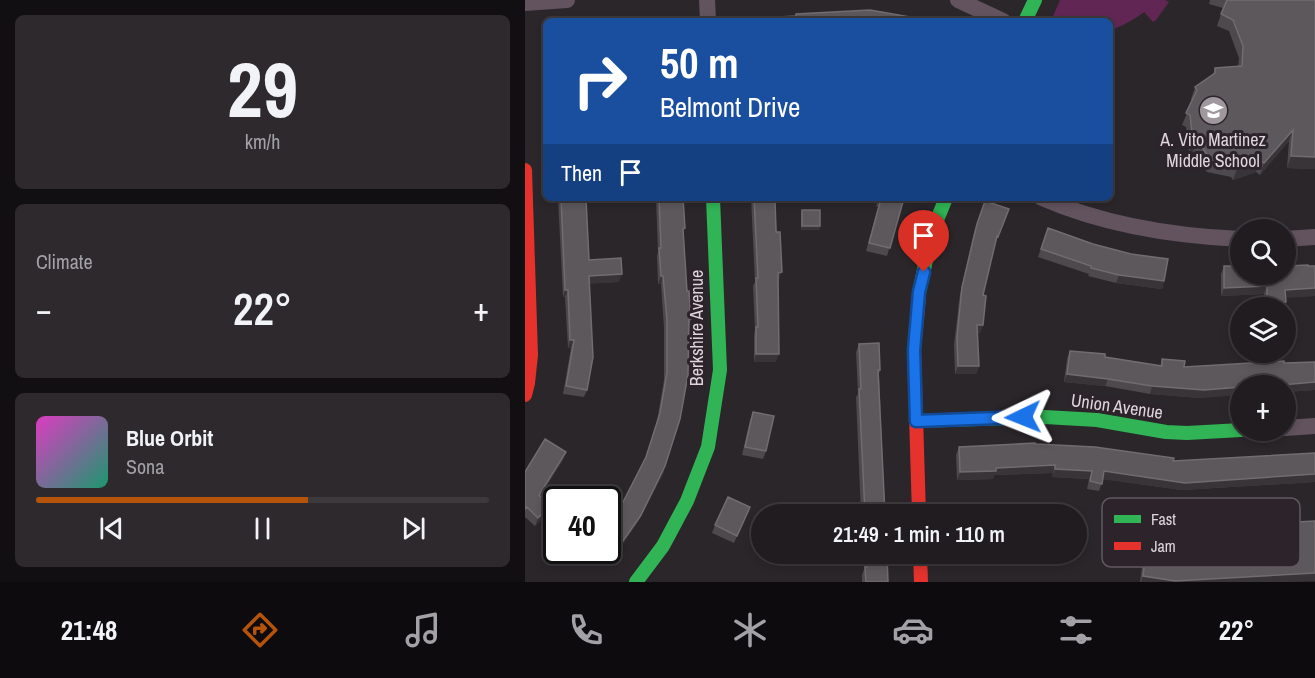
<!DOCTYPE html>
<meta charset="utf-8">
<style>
:root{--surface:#201c20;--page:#2d292d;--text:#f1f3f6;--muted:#a2a1a5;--line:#3d3a3e;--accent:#b45309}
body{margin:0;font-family:"Archivo Narrow",sans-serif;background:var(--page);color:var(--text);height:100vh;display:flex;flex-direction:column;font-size:22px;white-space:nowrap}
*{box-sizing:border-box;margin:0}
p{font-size:20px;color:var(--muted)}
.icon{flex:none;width:33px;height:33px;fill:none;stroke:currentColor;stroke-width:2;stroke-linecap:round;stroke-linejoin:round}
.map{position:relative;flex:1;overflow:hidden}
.side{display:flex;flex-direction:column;gap:15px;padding:15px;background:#120f12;width:525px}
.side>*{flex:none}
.guide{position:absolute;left:18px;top:18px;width:570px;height:183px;border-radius:9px;box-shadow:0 3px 9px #0003,0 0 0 2px var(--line);background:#1a4fa0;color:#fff;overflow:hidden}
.buttons{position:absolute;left:705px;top:219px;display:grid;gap:12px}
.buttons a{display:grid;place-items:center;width:66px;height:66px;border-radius:50%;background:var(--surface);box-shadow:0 3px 9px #0003,0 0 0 2px var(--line);font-size:30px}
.speed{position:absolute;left:18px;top:486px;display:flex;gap:12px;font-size:30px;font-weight:700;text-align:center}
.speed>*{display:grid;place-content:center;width:78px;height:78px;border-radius:50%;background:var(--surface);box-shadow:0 3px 9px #0003,0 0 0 2px var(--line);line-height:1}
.speed .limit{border:3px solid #111;border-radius:9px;background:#fff;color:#111}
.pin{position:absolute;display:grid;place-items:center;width:51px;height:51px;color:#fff;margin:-62px -26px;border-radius:50% 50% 50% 0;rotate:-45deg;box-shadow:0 0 6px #0007}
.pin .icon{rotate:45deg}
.me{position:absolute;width:66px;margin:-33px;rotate:268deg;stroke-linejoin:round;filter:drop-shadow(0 0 4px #0008)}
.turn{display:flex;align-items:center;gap:21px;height:126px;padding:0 18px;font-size:27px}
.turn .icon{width:78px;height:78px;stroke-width:2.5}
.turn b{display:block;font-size:42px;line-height:51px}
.then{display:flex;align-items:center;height:57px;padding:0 18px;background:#0003;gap:12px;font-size:22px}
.big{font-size:45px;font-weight:600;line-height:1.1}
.side .widget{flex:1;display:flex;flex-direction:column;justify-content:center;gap:9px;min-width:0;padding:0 21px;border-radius:9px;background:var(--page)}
.side .dial{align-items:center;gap:0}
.dial b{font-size:78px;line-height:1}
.song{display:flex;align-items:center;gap:18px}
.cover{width:72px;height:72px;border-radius:9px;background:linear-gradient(135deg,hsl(310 70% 55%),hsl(160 70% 35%))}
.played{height:6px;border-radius:3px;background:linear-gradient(90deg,var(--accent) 60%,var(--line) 60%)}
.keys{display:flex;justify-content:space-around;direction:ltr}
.heat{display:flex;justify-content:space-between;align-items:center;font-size:33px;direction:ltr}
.trip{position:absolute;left:226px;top:504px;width:336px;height:60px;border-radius:30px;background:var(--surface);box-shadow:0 3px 9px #0003,0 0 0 2px var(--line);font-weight:600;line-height:60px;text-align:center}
.menu{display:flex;height:96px;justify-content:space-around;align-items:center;background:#0d0b0d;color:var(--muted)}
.menu .icon{width:42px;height:42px}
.menu .selected{color:var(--accent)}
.menu b{font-size:27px;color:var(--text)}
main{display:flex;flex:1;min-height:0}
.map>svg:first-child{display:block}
.green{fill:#612654}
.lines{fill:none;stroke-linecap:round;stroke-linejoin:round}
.street{stroke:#62535f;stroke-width:16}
.fast{stroke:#30b455;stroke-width:14}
.jam{stroke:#e5322d;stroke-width:14}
.wall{fill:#4e494d}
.shaded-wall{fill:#393438}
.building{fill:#5d585c;stroke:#716c70;stroke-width:1.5}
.route-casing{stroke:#114b97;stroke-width:15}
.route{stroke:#1a73e8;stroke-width:10}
.labels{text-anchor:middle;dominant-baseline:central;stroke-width:6;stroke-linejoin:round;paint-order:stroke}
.poi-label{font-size:18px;fill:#ddd6db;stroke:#2d242b}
.street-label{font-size:18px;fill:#ddd6db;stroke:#2d242b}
.key{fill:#2d242b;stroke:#625960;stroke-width:1.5}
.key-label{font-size:16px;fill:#ddd6db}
</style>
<main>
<section class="side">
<div class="widget dial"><b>29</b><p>km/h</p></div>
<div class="widget"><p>Climate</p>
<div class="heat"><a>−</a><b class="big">22°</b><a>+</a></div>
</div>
<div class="widget">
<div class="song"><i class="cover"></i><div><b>Blue Orbit</b><p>Sona</p></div></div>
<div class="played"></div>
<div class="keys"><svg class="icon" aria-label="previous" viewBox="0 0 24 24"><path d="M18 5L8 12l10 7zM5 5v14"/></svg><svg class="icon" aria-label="pause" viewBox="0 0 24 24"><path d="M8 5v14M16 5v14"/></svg><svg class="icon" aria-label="next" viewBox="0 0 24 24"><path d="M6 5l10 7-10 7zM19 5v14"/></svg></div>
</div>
</section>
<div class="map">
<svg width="790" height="582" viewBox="0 0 790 582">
<rect width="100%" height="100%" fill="#2b262a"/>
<path class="green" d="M535,0H640L644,2L631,20L628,22L619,12C608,20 598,26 585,30V21H526Z"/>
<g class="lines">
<path class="street" d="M182,0L183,21
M433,0L478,21
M0,3L42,0
M517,198C579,225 648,236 716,239
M760,239L790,237
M760,428L790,426"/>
<path class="fast" d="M500,21L510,0
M393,307L394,293L407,232L421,198
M391,421L520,417L572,420L641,432L662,433L716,430
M111,582L138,546L162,501L183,447L195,370L188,198"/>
<path class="jam" d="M0,170L6,355L3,383L0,395
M393,307L389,350L394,514
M395,554L396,582"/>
</g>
<path class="wall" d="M685,0H790V169L762,168L764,141L735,175L731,172L708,180L706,177L682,172L668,152H664L661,127L657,125L667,101L666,99L670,87L688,74L690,68L713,67L714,58L704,31L692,26L698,8L684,4Z
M33,198H61L64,260L94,282L65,283L62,390L59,397L38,394L46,348H43L40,297H38Z
M131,198H158V233L162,291L166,319L164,325L138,474L113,522L90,555L82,550V525L97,504L120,459L132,421L139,380V328L136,284H133L132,256L133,252Z
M226,198H250L254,280H253L251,362H229V335L230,330L228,286L230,282Z
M354,198L377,205L362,256L341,251L353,207L351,206Z
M460,201L484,209L470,244L458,295V325L455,333H452L454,366L451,374H430L429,345L435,294L449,232Z
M277,210L295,226L294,230H276V214Z
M523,228L639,281L637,289L591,283L563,276L564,274L513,257Z
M699,266L716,274L790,266V296L761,297L759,308H739V294L696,296V274Z
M334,344L355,370L354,374L360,514H336L331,397L333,394L331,352Z
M545,351L635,366L637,359L659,367L790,362V390L760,392V386L676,398L625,394L580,386L539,382L542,359Z
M228,412L241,451L238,459L217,455L225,420Z
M511,444L648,461L790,453V482L657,490L578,479L574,491L562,489L564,479L527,477L528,473L469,475L468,479L432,480L431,455L434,447Z
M38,460L15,496L22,513L10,526L0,517V472Z
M225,507L209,543L187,533L190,525Z
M729,520L747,554L771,553L769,530L772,522L790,521L765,582H615L618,559L621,551L657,558L728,556L727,528Z
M338,554H362L363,582H337V575L339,569Z"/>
<path class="shaded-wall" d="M768,130L764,141L735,175L739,163Z
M672,140L668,152H664L668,141Z
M766,156L790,157V169L762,168Z
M736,161L731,172L708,180L712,169Z
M277,226H295L294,230H276Z
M257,272L254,280H250L253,273Z
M97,274L94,282L62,284L64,276Z
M594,275L639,281L637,289L591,283Z
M136,276H138L136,284H133Z
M742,286L739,294L696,296L699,288Z
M790,288V296L758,298L760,290Z
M40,290H43L40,297H38Z
M761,302L759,308H741L742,303Z
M452,325H458L455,333H449Z
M45,340H49L46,348H43Z
M231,354H254L251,362H229Z
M433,366H454L451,374H430Z
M542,374L583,379L580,386L539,382Z
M790,382V390L760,392V386H745Z
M627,386L716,387V395L676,398L625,394Z
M41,452L38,460L11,503L14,495Z
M530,465L528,473L469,475L468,479L432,480L435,472L471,468Z
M140,466L138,474L113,522L90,555L93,548Z
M530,469L567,471L564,479L527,477Z
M579,471L790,474V482L657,490L576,479Z
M25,505L22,513L10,526L13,518Z
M790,573V581L765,582H616L618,576Z"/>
<path class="building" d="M702,0H790V157L766,156L768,130L739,163L736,161L712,169L710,165L686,160L672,140L668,141L665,115L661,113L672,90L670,87L690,73V68L717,66L718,46L708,20L696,14Z
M345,10L397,19L396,21H223V19L271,16V14Z
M36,198H61L64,260L96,258L97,274L64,276L68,357L62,390L41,386L49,340H45L43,290H40Z
M134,198H158L160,228L158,229L162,291H164L166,319H164L163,375L155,419L140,466L116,515L93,548L82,540V525L97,504L121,457L135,413L142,372V320L138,276H136L134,248H136Z
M229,198H250L251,232H255L257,272L253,273L254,354H231V327H233L231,278H233Z
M354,198H379L365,248L344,243L356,199Z
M460,201L484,209L473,237L472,236L458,295L461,296L458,325H452L454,366H433L432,337L437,287L452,224Z
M277,210H295V226H277Z
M523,228L568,244L606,254L643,259L639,281L594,275L566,268V266L516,249Z
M783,265V266H790V288L760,290L761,302L742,303V286L699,288V266H716V274H760V266Z
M354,343L355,370H353L360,514H340L334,389H336L334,344Z
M545,351L580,354V357L637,366V359L660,361L659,367L759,361V363L790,362V382L745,386H716V387L679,390L627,386L583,379L542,374Z
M228,412L249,416L241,451L220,447Z
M20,439L41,452L14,495L25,505L13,518L2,507L0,509V472Z
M510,443L511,444L570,447L649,458L648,461L790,453V474L660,483L579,471L577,484L565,481L567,471L530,469V465L471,468V471L435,472L434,447Z
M203,497L225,507L212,536L190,525Z
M745,519L747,554L774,553L772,522L790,521V573L650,581L618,576L621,551L657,556V558L731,556L729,520Z
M341,554H362L363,582H341L340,567H342Z"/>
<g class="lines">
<defs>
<path id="route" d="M399,272L394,292L389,350L391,421L498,417"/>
</defs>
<use href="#route" class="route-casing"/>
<use href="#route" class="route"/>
</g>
<defs>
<symbol id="school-disc" viewBox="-11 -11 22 22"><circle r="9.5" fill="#9f989d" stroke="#2d242b"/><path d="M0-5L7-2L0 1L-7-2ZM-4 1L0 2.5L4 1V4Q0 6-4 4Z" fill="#fff"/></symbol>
</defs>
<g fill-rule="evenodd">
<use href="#school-disc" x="672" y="94" width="33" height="33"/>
</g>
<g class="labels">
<g class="poi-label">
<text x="688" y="139">A. Vito Martinez<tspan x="688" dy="21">Middle School</tspan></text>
</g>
<g class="street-label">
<text transform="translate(171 328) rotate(-90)">Berkshire Avenue</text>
<text transform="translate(592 406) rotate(8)">Union Avenue</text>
</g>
</g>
<rect x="577" y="498" width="198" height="69" rx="9" class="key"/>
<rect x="589" y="515" width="27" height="8" fill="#30b455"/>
<rect x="589" y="542" width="27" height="8" fill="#e5322d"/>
<g class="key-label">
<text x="626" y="525">Fast</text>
<text x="626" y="552">Jam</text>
</g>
</svg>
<div class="buttons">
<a><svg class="icon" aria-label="search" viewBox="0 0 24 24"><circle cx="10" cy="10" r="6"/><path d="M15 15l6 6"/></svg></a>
<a><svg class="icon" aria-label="layers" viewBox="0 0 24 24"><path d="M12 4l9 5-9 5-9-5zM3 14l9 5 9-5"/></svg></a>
<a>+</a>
</div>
<div class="speed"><div class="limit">40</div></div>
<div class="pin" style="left:399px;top:272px;background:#d93025"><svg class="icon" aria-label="arrive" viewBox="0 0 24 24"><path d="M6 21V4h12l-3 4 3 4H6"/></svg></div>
<svg class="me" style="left:498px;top:417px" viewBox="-20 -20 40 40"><path d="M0-17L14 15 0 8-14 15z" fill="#1a73e8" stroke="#fff" stroke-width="4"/></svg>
<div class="trip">21:49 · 1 min · 110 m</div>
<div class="guide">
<div class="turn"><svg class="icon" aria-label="right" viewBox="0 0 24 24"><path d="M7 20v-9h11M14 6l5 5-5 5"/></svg><div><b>50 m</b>Belmont Drive</div></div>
<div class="then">Then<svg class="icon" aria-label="arrive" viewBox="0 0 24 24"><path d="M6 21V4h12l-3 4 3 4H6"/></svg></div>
</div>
</div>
</main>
<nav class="menu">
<b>21:48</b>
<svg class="icon selected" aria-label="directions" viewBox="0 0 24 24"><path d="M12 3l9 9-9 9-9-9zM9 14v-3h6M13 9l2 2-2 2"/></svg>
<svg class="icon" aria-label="music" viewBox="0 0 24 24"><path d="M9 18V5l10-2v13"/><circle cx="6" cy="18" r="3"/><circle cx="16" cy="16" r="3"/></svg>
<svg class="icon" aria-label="phone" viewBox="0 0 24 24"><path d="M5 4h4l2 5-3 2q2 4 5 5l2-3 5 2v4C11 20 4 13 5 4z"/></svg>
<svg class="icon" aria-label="climate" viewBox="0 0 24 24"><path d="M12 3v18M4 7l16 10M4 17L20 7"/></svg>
<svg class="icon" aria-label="car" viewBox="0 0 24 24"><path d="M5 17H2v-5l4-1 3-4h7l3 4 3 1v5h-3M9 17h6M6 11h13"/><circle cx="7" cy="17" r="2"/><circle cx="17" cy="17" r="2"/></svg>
<svg class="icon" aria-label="filters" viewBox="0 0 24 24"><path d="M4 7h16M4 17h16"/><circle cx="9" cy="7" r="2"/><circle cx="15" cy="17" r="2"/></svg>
<b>22°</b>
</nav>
